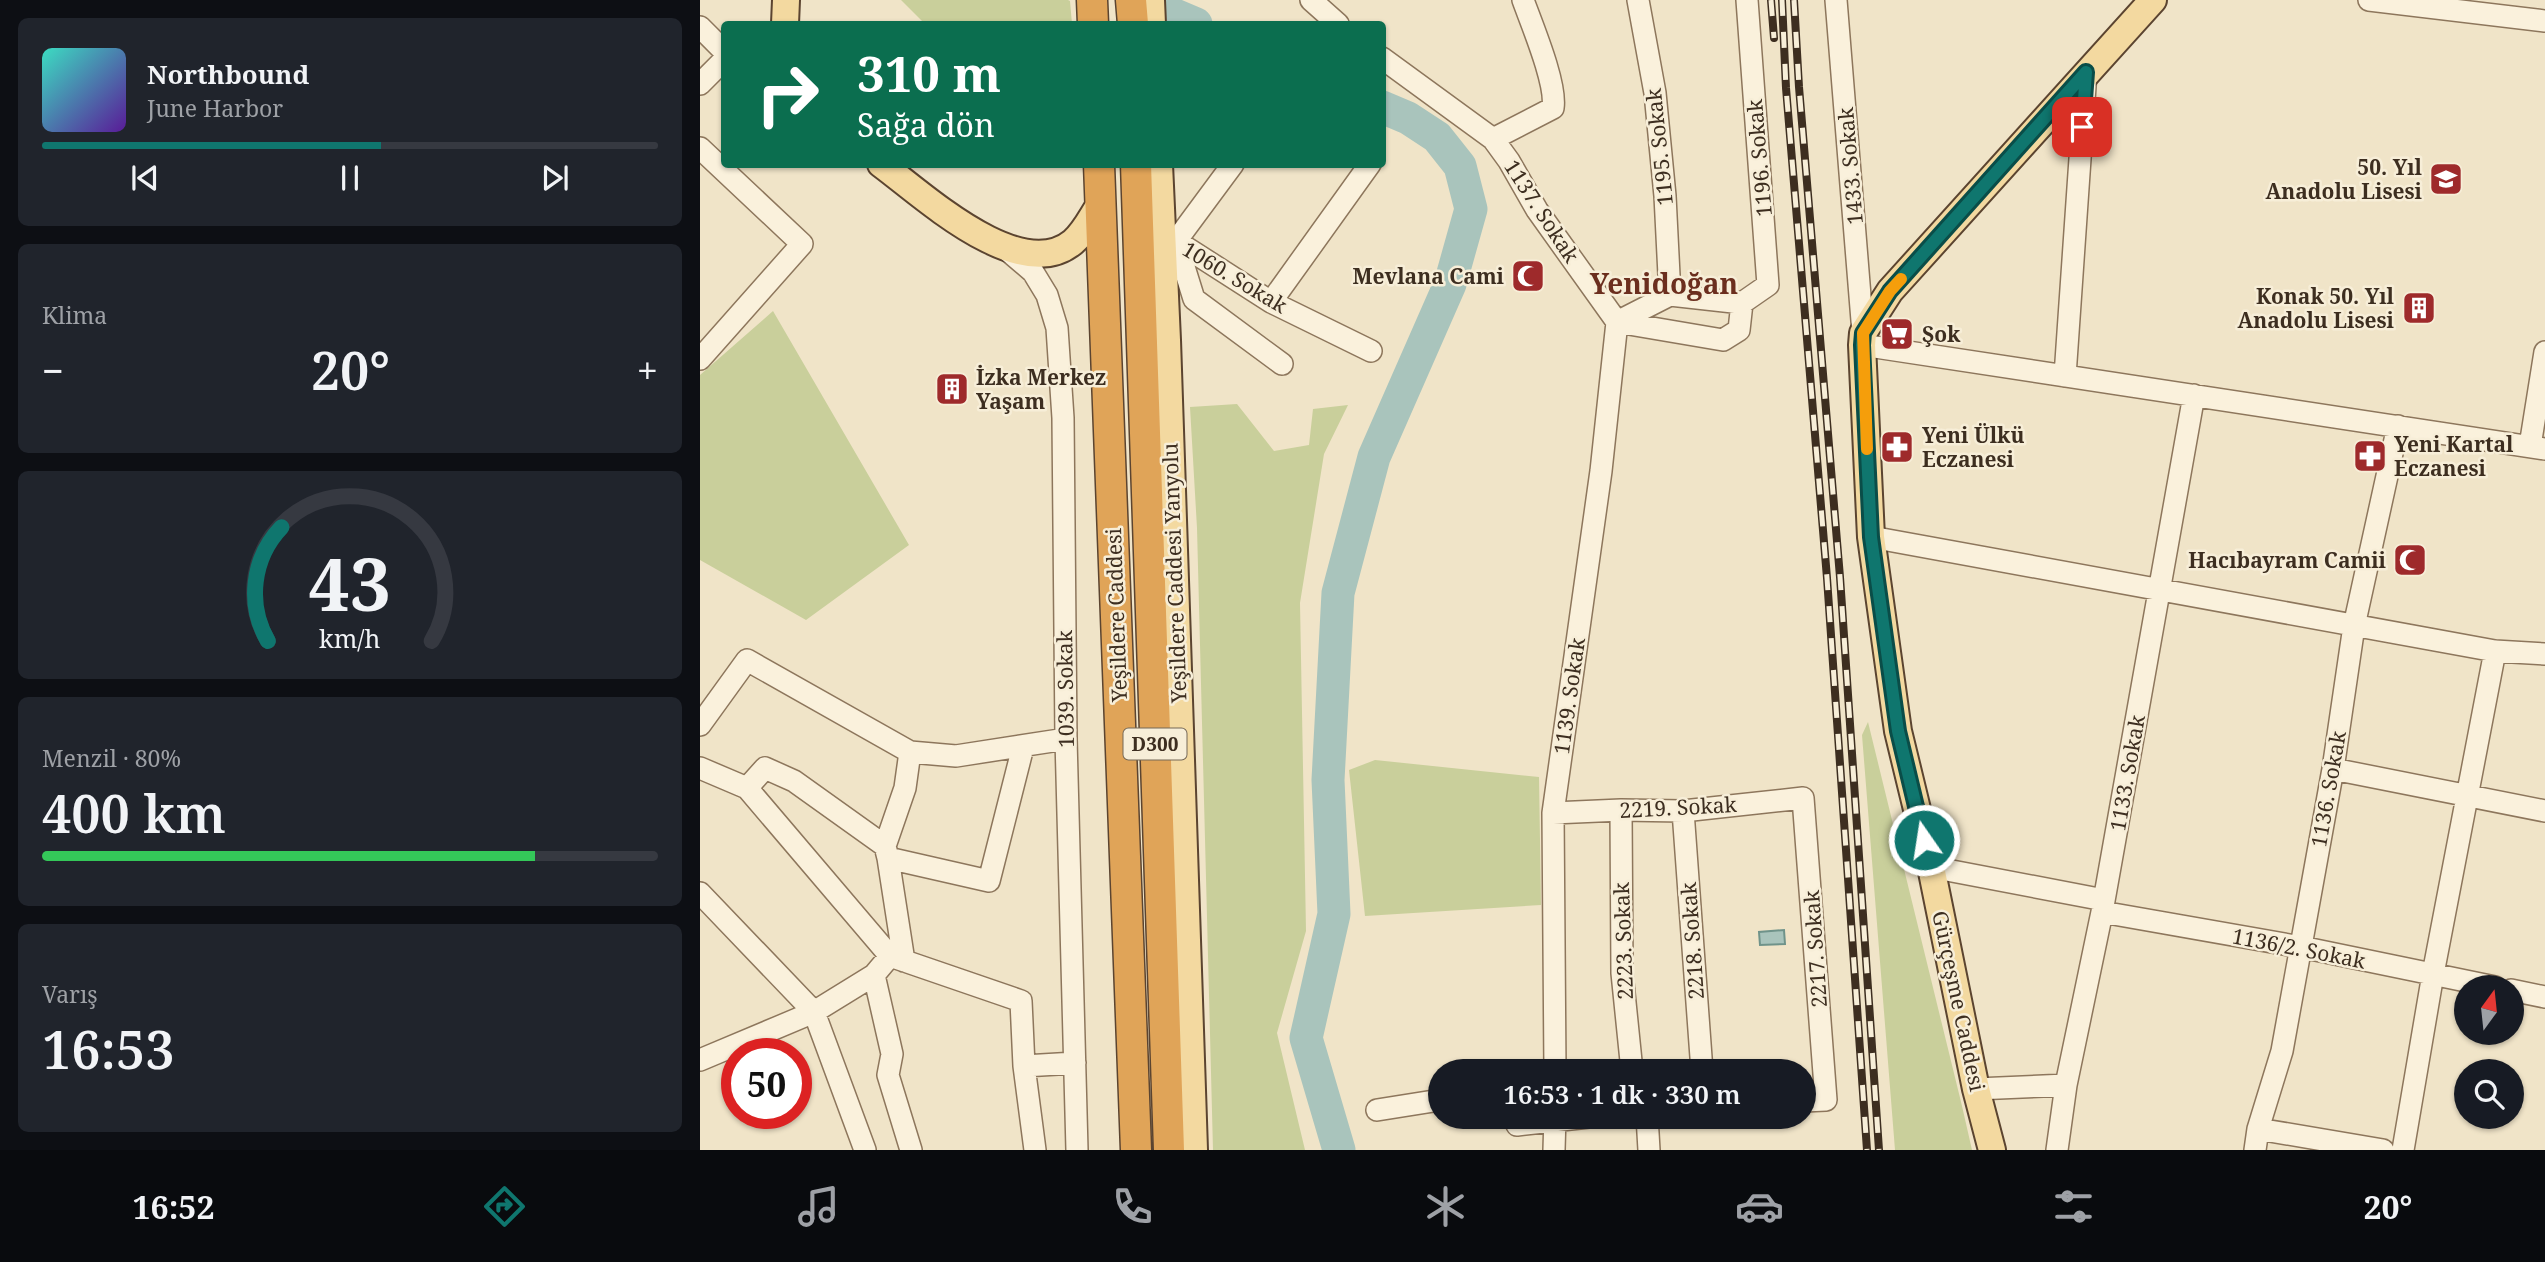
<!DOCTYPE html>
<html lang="tr">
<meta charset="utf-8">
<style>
:root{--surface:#171b24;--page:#20242c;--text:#f1f3f6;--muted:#9ea1a6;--line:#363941;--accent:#0f766e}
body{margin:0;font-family:"Noto Serif",serif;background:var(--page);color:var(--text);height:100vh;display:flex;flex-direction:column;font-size:26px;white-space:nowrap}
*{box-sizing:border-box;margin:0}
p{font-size:23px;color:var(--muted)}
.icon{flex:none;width:38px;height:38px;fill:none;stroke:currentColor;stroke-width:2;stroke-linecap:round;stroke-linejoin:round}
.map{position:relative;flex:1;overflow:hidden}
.drawer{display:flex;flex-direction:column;gap:18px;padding:18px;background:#0d0f14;width:700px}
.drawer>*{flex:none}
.guide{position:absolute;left:21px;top:21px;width:665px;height:147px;border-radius:7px;box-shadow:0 2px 5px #0004;background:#0b6e4f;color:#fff;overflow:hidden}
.needle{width:46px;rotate:15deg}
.buttons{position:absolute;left:1754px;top:975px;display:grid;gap:14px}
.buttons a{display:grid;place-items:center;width:70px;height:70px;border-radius:50%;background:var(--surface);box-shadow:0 2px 5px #0004;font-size:35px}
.speed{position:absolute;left:21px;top:1038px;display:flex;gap:14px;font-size:35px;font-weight:700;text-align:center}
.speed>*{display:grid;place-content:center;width:91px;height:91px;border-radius:50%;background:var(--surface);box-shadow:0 2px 5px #0004;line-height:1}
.speed .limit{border:10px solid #d22;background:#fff;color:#111}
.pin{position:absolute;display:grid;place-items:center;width:60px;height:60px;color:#fff;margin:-30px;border-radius:14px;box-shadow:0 4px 10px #0006}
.me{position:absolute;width:77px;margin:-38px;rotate:347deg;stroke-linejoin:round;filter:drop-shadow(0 0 5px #0008)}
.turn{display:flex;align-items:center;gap:24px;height:147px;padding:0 21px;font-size:32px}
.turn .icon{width:91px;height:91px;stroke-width:2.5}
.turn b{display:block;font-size:49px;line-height:60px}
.big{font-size:52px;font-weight:600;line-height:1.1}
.drawer .widget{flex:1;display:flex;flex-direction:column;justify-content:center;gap:10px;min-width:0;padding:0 24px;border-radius:10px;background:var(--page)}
.drawer .dial{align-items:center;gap:0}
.dial svg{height:182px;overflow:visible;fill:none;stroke:var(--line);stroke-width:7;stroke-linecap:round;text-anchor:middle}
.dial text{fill:var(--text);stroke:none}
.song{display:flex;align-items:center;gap:21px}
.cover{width:84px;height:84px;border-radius:10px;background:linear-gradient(135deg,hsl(170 70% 55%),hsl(270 70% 35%))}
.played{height:7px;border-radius:4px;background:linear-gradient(90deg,var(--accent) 55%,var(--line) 55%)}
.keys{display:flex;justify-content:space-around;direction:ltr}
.heat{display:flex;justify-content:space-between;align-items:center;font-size:38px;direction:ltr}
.charge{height:10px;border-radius:5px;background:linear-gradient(90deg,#34c759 80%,var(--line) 0)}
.trip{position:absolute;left:728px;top:1059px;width:388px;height:70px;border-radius:35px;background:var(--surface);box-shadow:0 2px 5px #0004;font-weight:600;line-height:70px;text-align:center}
.tab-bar{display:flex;height:112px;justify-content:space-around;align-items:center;background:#090b0e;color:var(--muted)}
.tab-bar .icon{width:49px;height:49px}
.tab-bar .current{color:var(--accent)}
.tab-bar b{font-size:32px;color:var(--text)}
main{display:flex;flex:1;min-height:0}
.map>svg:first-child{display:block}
.green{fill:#c9cf9b}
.water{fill:#a9c4bc;stroke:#6f938a;stroke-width:2}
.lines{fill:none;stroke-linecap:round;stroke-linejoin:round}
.river{stroke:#a9c4bc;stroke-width:33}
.minor-casing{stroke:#8d765c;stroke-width:24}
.major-casing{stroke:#5b4430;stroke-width:30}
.highway-casing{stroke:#5b4430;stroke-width:33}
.minor{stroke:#faf1dc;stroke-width:21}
.major{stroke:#f3d9a0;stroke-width:26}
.highway{stroke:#e0a458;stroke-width:30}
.rail-casing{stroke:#3d2e20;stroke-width:8}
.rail{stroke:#f7eed8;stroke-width:5;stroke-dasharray:16;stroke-linecap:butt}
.route-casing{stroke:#0a4d48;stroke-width:18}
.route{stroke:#0f766e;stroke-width:12}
.slow{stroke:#f59e0b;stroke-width:12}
.labels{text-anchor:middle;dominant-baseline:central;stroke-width:5;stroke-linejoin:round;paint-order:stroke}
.shield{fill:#f7eed8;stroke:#756857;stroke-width:2}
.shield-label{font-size:19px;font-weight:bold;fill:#3d2e20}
.street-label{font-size:21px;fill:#3d2e20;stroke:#f7eed8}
.poi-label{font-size:21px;font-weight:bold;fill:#3d2e20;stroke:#f7eed8;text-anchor:end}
.district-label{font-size:28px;font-weight:bold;fill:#6b2e1e;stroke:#f7eed8}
</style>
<main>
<section class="drawer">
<div class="widget">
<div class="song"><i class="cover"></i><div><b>Northbound</b><p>June Harbor</p></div></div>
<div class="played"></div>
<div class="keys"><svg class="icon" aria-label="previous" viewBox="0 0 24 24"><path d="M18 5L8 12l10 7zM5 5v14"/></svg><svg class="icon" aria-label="pause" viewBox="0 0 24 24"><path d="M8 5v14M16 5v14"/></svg><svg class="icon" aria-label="next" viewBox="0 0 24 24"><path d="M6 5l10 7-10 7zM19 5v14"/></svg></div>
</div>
<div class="widget"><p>Klima</p>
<div class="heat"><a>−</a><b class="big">20°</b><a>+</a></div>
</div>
<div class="widget dial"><svg viewBox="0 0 100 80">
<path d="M14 69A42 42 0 1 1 86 69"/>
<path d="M14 69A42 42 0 0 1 20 19" stroke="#0f766e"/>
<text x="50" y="56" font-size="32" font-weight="700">43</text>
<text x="50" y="72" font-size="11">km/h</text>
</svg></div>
<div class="widget"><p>Menzil · 80%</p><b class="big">400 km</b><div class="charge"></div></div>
<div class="widget"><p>Varış</p><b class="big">16:53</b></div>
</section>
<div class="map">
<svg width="1845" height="1150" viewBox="0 0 1845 1150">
<rect width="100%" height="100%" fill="#f0e4c8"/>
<path class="green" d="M201,0H368L370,1L372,24H225Z
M73,311L209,545L106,620L0,560V375Z
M537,404L574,451L609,445L613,409L648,405L624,454L600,603L606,931L577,1033L605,1150H513L497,528L490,407Z
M1168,722L1262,1106L1272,1150H1195L1162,735Z
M675,760L839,777L841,905L665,916L649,770Z"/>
<path class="water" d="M1084,930L1085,944L1060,945L1059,932Z"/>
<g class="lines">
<path class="river" d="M440,0L496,24
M639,1150L606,1038L634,914L628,780L638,593L674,457L750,284L771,209L760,166L737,137L708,118L682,107"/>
<defs>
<path id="minor" d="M611,0L638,24
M938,0L955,93L965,196L970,295
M1136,0L1163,333
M1669,0L1845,21
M0,27L24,51
M682,58L793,139L809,161L837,210L917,322L970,295L1042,303
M0,84L24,60
M793,139L853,108C857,84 832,25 823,0
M0,148L102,244L0,359
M476,241L571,302L671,351
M476,241L494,299L582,364
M476,241L533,164
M306,249L333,272L347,295L357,328L363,418L366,739L377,1150
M571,302L670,164
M1042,303L1068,285L1047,0
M1162,345L1845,449
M1365,376L1386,72
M1830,446L1845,352
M1171,537L1795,651L1845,654
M0,725L47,660L210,752L256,756L366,739
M210,752L205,788L185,846L188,858L289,881L323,747
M0,768L47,788L190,956L321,1001L324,1066L375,1063
M1633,769L1845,811
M47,788L65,768L94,781L185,846
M921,810L922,973L932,1071
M983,811L1002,1071
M853,813L921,810L983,811L1103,798L1126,1100L1104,1101
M188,858L204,961
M1231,867L1404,900
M0,893L114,1012L165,1150
M1402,912L1601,947L1795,987
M174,975L192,1054L188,1075L211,1150
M1811,990L1845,997
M0,1060L114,1012L174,975L190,956
M324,1066L335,1150
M855,1071L853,813L901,471L917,322L1023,340L1039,330L1042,303
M1276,1089L1366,1085
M677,1110L740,1100
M813,1116L817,1125L898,1116
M947,1116L949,1150
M1558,1129L1683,1150
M854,1150L855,1116
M1357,1150L1366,1085L1402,912L1494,395
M1555,1150L1558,1129L1582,1051L1633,769L1654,626L1698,426
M1703,1150L1733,974L1795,651"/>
<path id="major" d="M451,0L452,24
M85,24L86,0
M181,164C223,195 320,286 373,242C385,232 392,216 401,203
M459,164L467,340L494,1150
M1292,1150L1276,1089L1231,867L1198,731L1171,537L1162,345L1163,333L1190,291L1453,0"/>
<path id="highway" d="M392,0L393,24
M431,0L433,24
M399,164L436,1150
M436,164L469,1150"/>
</defs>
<use href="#minor" class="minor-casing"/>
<use href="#major" class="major-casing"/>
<use href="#highway" class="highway-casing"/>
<use href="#minor" class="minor"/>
<use href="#major" class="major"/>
<use href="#highway" class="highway"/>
<defs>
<path id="rail" d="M1071,0L1074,38
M1082,0L1086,88L1127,578L1167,1150
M1094,0L1099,87L1140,577L1179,1150"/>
</defs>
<use href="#rail" class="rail-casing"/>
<use href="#rail" class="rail"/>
</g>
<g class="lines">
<defs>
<path id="route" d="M1224,840L1198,731L1171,537L1162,345L1163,333L1190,291L1386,72L1382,127"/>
</defs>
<use href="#route" class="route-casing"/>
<use href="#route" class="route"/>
<path class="slow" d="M1167,449L1163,333L1190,291L1201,279"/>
</g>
<defs>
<symbol id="school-square" viewBox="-11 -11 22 22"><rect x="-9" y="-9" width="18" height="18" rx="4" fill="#9e2a2b" stroke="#f7eed8"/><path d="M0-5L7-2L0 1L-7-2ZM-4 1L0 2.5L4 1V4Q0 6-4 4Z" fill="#fff"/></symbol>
<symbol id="mosque-square" viewBox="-11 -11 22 22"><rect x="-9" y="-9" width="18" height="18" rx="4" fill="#9e2a2b" stroke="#f7eed8"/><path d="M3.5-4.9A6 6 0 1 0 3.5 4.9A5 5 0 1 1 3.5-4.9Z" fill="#fff"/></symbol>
<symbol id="building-square" viewBox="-11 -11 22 22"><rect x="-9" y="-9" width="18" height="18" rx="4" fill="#9e2a2b" stroke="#f7eed8"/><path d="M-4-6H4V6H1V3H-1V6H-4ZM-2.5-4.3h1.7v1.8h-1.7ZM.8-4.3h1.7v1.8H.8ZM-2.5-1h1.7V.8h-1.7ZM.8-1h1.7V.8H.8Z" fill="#fff"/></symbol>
<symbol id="supermarket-square" viewBox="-11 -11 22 22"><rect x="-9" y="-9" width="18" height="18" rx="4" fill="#9e2a2b" stroke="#f7eed8"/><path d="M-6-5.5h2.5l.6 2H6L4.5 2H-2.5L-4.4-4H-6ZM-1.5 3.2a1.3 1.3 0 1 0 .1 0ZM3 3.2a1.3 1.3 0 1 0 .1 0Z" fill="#fff"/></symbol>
<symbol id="pharmacy-square" viewBox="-11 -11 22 22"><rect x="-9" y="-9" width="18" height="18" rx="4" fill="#9e2a2b" stroke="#f7eed8"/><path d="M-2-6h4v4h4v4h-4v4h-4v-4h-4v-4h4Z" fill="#fff"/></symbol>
</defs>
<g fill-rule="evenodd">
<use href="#school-square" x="1727" y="160" width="38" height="38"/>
<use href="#mosque-square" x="809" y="257" width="38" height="38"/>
<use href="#building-square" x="1700" y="289" width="38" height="38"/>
<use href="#supermarket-square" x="1178" y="315" width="38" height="38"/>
<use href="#building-square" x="233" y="370" width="38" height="38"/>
<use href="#pharmacy-square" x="1178" y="428" width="38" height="38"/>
<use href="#pharmacy-square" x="1651" y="437" width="38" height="38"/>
<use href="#mosque-square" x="1691" y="541" width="38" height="38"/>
</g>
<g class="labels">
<rect class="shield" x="423.5" y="728.5" width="63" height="31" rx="5"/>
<g class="shield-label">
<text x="455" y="744">D300</text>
</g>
<g class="street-label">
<text transform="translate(959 147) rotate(-96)">1195. Sokak</text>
<text transform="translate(1059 158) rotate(-95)">1196. Sokak</text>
<text transform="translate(1150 166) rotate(-95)">1433. Sokak</text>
<text transform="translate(842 211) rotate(57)">1137. Sokak</text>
<text transform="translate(535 277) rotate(31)">1060. Sokak</text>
<text transform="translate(474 573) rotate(-92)">Yeşildere Caddesi Yanyolu</text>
<text transform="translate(416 615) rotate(-92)">Yeşildere Caddesi</text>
<text transform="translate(365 689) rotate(-91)">1039. Sokak</text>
<text transform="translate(869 696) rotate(-82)">1139. Sokak</text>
<text transform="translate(1427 773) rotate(-80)">1133. Sokak</text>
<text transform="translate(1628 789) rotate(-80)">1136. Sokak</text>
<text transform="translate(978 807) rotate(-3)">2219. Sokak</text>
<text transform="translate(923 941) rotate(-92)">2223. Sokak</text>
<text transform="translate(992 941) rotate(-94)">2218. Sokak</text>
<text transform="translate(1599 948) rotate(11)">1136/2. Sokak</text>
<text transform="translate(1115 949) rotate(-94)">2217. Sokak</text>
<text transform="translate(1259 1001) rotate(78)">Gürçeşme Caddesi</text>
</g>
<g class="poi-label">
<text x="1722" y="167">50. Yıl<tspan x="1722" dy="24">Anadolu Lisesi</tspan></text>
<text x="804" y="276">Mevlana Cami</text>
<text x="1694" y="296">Konak 50. Yıl<tspan x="1694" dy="24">Anadolu Lisesi</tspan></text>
<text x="1222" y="334" text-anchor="start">Şok</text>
<text x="276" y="377" text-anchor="start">İzka Merkez<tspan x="276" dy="24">Yaşam</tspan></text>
<text x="1222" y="435" text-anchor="start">Yeni Ülkü<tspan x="1222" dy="24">Eczanesi</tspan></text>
<text x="1694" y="444" text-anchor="start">Yeni Kartal<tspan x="1694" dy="24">Eczanesi</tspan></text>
<text x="1686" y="560">Hacıbayram Camii</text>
</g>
<g class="district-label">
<text x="964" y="283">Yenidoğan</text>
</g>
</g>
</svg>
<div class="buttons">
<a><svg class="needle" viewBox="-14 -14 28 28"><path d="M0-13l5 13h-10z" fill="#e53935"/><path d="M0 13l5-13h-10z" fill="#9ea1a6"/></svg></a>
<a><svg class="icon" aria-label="search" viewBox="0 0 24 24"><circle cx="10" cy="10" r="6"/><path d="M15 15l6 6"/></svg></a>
</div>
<div class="speed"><div class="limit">50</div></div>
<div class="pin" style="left:1382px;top:127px;background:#d93025"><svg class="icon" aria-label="arrive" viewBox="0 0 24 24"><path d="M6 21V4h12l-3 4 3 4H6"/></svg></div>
<svg class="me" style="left:1224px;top:840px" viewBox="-20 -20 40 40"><circle r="17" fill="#0f766e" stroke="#fff" stroke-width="3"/><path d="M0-11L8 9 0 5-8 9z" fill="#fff"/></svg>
<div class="trip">16:53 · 1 dk · 330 m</div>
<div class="guide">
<div class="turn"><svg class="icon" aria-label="right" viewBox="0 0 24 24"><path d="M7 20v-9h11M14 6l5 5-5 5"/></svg><div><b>310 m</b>Sağa dön</div></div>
</div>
</div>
</main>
<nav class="tab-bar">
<b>16:52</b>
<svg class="icon current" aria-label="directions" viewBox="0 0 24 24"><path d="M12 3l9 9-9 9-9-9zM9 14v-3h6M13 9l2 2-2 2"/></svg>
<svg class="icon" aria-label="music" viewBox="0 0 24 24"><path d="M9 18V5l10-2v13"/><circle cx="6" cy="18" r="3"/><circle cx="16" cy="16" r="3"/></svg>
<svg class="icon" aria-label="phone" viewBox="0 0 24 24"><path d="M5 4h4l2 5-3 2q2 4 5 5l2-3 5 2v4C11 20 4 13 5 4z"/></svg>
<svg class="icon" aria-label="climate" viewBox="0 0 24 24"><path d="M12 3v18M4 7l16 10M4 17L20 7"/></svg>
<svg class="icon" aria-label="car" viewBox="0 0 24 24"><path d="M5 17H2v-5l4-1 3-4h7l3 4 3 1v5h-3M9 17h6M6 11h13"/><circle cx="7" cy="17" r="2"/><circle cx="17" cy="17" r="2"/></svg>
<svg class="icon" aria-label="filters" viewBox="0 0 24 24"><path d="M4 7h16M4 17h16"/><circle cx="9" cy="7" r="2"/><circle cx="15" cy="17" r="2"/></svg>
<b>20°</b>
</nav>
